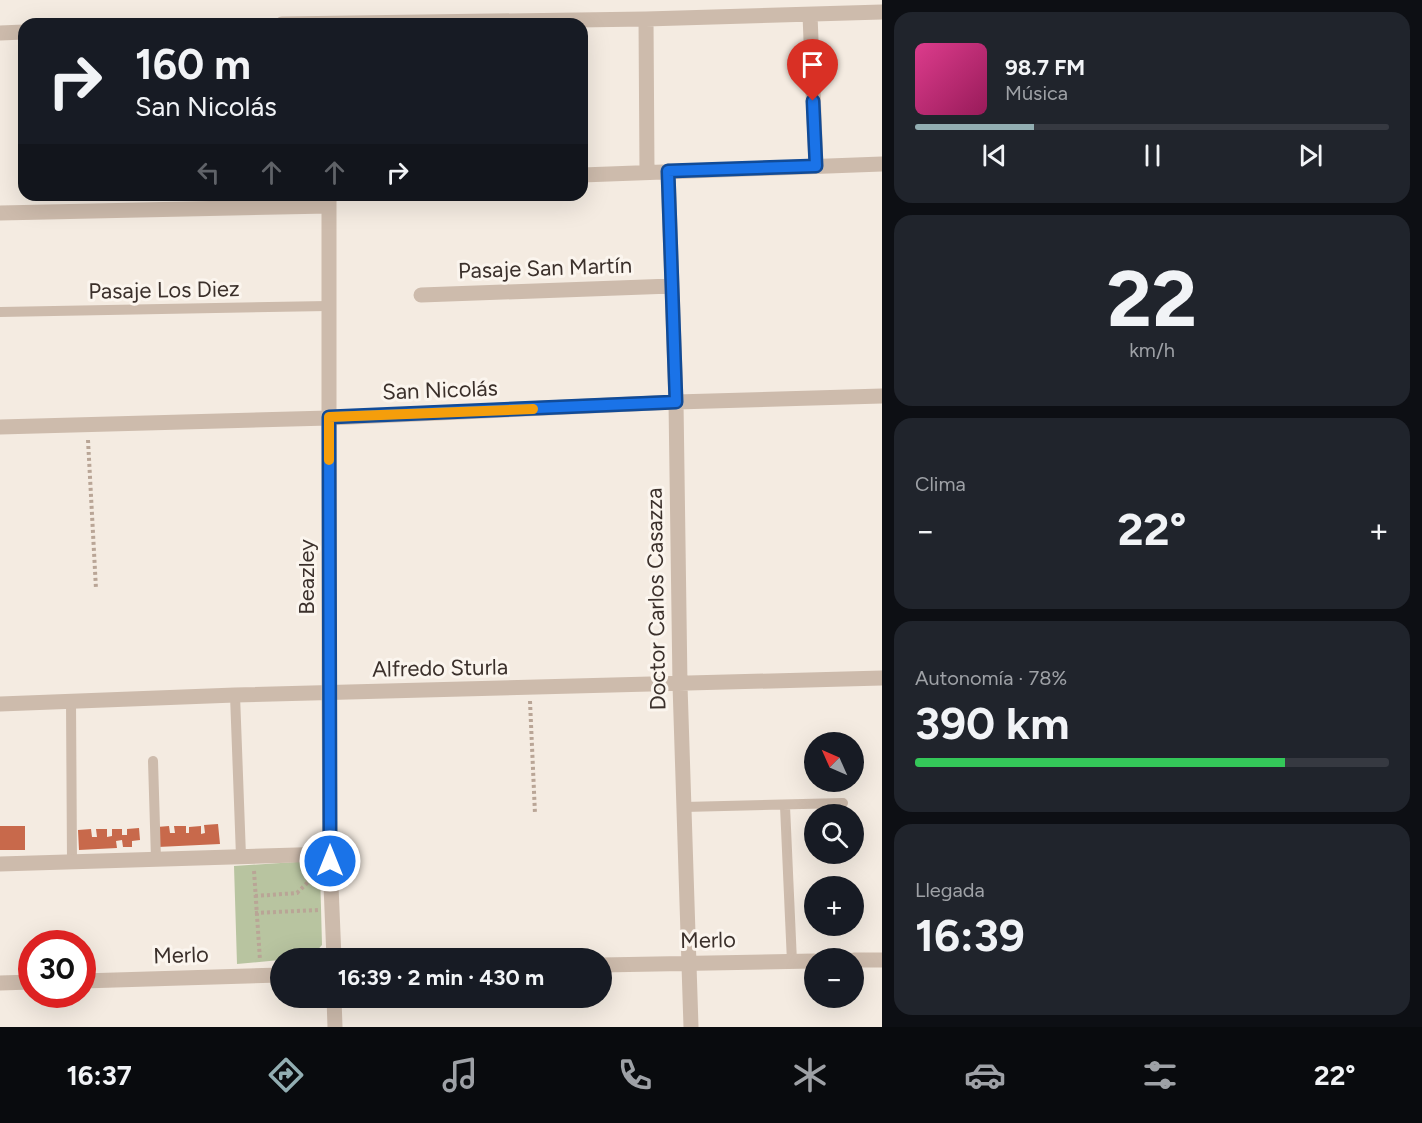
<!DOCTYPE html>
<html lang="es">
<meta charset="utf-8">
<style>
:root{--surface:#171b24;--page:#20242c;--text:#f1f3f6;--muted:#9ea1a6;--line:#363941;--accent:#92aeb2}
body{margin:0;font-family:Figtree,sans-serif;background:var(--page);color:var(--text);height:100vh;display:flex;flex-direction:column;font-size:22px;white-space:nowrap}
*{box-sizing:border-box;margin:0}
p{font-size:20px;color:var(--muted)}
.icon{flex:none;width:33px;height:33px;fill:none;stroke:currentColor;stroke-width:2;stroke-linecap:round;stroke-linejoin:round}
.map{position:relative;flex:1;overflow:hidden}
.sheet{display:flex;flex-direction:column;gap:12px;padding:12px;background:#0d0f14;width:540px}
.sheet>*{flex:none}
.hud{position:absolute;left:18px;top:18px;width:570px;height:183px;border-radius:18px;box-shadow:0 6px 24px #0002;background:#171b24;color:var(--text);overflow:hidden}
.needle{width:39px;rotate:315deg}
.tools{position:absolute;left:804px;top:732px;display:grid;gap:12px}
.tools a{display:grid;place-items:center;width:60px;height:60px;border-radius:50%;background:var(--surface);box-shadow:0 6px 24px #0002;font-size:30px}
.speed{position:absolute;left:18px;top:930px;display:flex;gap:12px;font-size:30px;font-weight:700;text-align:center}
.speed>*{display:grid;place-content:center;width:78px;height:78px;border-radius:50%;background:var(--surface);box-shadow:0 6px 24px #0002;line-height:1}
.speed .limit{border:9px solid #d22;background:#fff;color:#111}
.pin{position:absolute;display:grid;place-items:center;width:51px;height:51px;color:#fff;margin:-62px -26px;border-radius:50% 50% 50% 0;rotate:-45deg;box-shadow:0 0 6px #0007}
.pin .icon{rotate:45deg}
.me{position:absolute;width:66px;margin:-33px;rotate:0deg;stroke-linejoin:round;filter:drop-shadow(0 0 4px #0008)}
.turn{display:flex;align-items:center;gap:21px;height:126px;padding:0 18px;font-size:27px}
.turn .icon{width:78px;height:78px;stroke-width:2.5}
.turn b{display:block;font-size:42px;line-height:51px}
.lanes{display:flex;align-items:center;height:57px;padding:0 18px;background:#0003;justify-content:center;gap:30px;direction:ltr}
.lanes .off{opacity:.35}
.big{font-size:45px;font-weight:700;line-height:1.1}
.sheet .tile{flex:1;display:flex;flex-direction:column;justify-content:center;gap:9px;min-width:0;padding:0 21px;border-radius:18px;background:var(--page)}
.sheet .dial{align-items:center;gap:0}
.dial b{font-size:78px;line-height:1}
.song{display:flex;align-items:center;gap:18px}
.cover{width:72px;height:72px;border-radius:9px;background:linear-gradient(135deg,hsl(330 70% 55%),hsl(330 70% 35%))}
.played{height:6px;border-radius:3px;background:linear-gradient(90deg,var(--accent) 25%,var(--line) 25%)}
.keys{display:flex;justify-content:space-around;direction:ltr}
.heat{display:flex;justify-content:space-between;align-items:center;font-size:33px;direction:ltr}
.charge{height:9px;border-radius:4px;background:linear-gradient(90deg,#34c759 78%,var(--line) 0)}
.trip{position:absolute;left:270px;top:948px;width:342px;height:60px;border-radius:30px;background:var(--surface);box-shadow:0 6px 24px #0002;font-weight:700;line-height:60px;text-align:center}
.menu{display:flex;height:96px;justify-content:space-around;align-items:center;background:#090b0e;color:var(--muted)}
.menu .icon{width:42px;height:42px}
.menu .current{color:var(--accent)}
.menu b{font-size:27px;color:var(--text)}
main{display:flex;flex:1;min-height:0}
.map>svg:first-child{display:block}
.green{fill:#b8c4a0}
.building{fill:#c8694b}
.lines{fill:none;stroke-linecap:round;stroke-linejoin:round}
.path{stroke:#b9a596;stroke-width:4;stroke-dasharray:3 3;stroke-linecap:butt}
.service{stroke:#cdbbac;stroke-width:10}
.minor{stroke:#cdbbac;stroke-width:15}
.route-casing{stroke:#114b97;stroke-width:15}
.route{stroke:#1a73e8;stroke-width:10}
.slow{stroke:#f59e0b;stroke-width:10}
.labels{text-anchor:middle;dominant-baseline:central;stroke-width:6;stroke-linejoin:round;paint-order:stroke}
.street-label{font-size:22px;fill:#3b302b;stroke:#fbf5ee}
</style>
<main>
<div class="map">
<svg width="882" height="1027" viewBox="0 0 882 1027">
<rect width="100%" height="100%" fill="#f4ebe1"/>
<path class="green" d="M311,861L320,871L322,945L310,958H280V960L237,964L234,866Z"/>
<path class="building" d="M218,824L220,844L158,847L157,827L169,826L170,833H175L174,826H186V833H189V827L201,826V834L205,833L204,825Z
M0,826H25V850H0Z
M139,828L140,840L132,841V847H123L122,840L116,841L117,848L79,850L78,830L91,829L92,837H97L96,829H107V837L112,836V829H122V835H127V829Z"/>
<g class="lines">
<path class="path" d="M88,440L96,589
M530,701L535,814
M254,871L260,960
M255,896L297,893L315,875
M255,913L318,910"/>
<path class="service" d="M0,312L328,306
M235,695L241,856
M71,702L72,861
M153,761L156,859
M785,806L792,962
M684,807L843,803"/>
<path class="minor" d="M810,15L816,166
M646,19L647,172
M282,24L646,19L882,12
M0,33L24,32
M668,171L676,402L680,685L691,1027
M582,175L882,164
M329,195V693L330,861L334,958
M0,213L329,206
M421,295L672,286
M0,427L329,418L676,402L882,396
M0,704L235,695L882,678
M0,864L330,854
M854,960H882
M602,965L814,961
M82,981L280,975
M0,983L32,982
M334,998L335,1027"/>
</g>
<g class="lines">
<defs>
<path id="route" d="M330,861L329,417L676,402L668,171L816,166L813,101"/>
</defs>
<use href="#route" class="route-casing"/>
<use href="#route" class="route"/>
<path class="slow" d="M329,460V417L533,409"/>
</g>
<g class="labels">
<g class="street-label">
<text transform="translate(545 268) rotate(-2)">Pasaje San Martín</text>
<text transform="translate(164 290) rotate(-1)">Pasaje Los Diez</text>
<text transform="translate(440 390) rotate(-2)">San Nicolás</text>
<text transform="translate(306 577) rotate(-90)">Beazley</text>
<text transform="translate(656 599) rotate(-91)">Doctor Carlos Casazza</text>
<text transform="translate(440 668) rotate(-1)">Alfredo Sturla</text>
<text transform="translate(708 940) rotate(-1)">Merlo</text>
<text transform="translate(181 955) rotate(-2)">Merlo</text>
</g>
</g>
</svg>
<div class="tools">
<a><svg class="needle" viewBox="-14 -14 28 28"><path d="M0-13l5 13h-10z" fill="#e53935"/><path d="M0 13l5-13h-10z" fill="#9ea1a6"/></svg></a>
<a><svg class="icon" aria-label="search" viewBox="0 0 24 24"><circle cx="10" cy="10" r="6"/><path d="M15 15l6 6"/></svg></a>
<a>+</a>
<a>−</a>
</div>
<div class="speed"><div class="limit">30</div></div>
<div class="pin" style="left:813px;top:101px;background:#d93025"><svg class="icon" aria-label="arrive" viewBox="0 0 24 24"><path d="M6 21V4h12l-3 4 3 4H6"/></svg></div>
<svg class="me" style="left:330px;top:861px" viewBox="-20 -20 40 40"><circle r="17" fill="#1a73e8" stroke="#fff" stroke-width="3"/><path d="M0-11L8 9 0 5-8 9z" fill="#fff"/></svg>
<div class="trip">16:39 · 2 min · 430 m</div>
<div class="hud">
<div class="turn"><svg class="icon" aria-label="right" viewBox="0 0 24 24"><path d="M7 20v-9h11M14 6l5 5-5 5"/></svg><div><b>160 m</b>San Nicolás</div></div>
<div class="lanes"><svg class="icon off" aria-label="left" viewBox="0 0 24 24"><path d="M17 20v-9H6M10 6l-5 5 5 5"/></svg><svg class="icon off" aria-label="ahead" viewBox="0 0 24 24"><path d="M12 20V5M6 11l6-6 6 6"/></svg><svg class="icon off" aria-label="ahead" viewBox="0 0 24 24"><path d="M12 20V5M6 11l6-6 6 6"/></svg><svg class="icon" aria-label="right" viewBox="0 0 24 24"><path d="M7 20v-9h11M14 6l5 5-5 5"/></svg></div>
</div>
</div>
<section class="sheet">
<div class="tile">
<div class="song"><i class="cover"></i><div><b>98.7 FM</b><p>Música</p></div></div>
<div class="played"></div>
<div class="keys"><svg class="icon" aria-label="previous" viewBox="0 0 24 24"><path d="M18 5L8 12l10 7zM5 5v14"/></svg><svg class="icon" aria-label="pause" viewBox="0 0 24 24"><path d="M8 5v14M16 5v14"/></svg><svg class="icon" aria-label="next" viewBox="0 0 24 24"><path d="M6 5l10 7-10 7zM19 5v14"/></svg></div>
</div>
<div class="tile dial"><b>22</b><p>km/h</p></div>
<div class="tile"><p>Clima</p>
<div class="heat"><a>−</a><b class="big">22°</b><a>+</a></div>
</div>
<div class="tile"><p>Autonomía · 78%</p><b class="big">390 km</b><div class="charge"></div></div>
<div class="tile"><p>Llegada</p><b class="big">16:39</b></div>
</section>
</main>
<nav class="menu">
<b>16:37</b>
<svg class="icon current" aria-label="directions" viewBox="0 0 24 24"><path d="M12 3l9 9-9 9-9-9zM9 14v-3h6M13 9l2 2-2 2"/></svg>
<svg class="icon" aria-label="music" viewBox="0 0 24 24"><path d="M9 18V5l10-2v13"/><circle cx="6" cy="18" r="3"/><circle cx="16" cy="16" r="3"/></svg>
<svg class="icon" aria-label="phone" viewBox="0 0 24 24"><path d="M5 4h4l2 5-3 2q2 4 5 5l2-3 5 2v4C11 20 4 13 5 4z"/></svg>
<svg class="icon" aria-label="climate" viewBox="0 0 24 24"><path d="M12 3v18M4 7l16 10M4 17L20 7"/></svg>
<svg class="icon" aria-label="car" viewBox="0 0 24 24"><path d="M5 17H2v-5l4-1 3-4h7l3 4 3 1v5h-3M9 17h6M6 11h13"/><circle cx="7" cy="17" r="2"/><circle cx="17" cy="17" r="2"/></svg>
<svg class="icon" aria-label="filters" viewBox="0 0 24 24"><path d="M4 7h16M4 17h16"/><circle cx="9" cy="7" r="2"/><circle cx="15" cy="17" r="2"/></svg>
<b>22°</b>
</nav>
